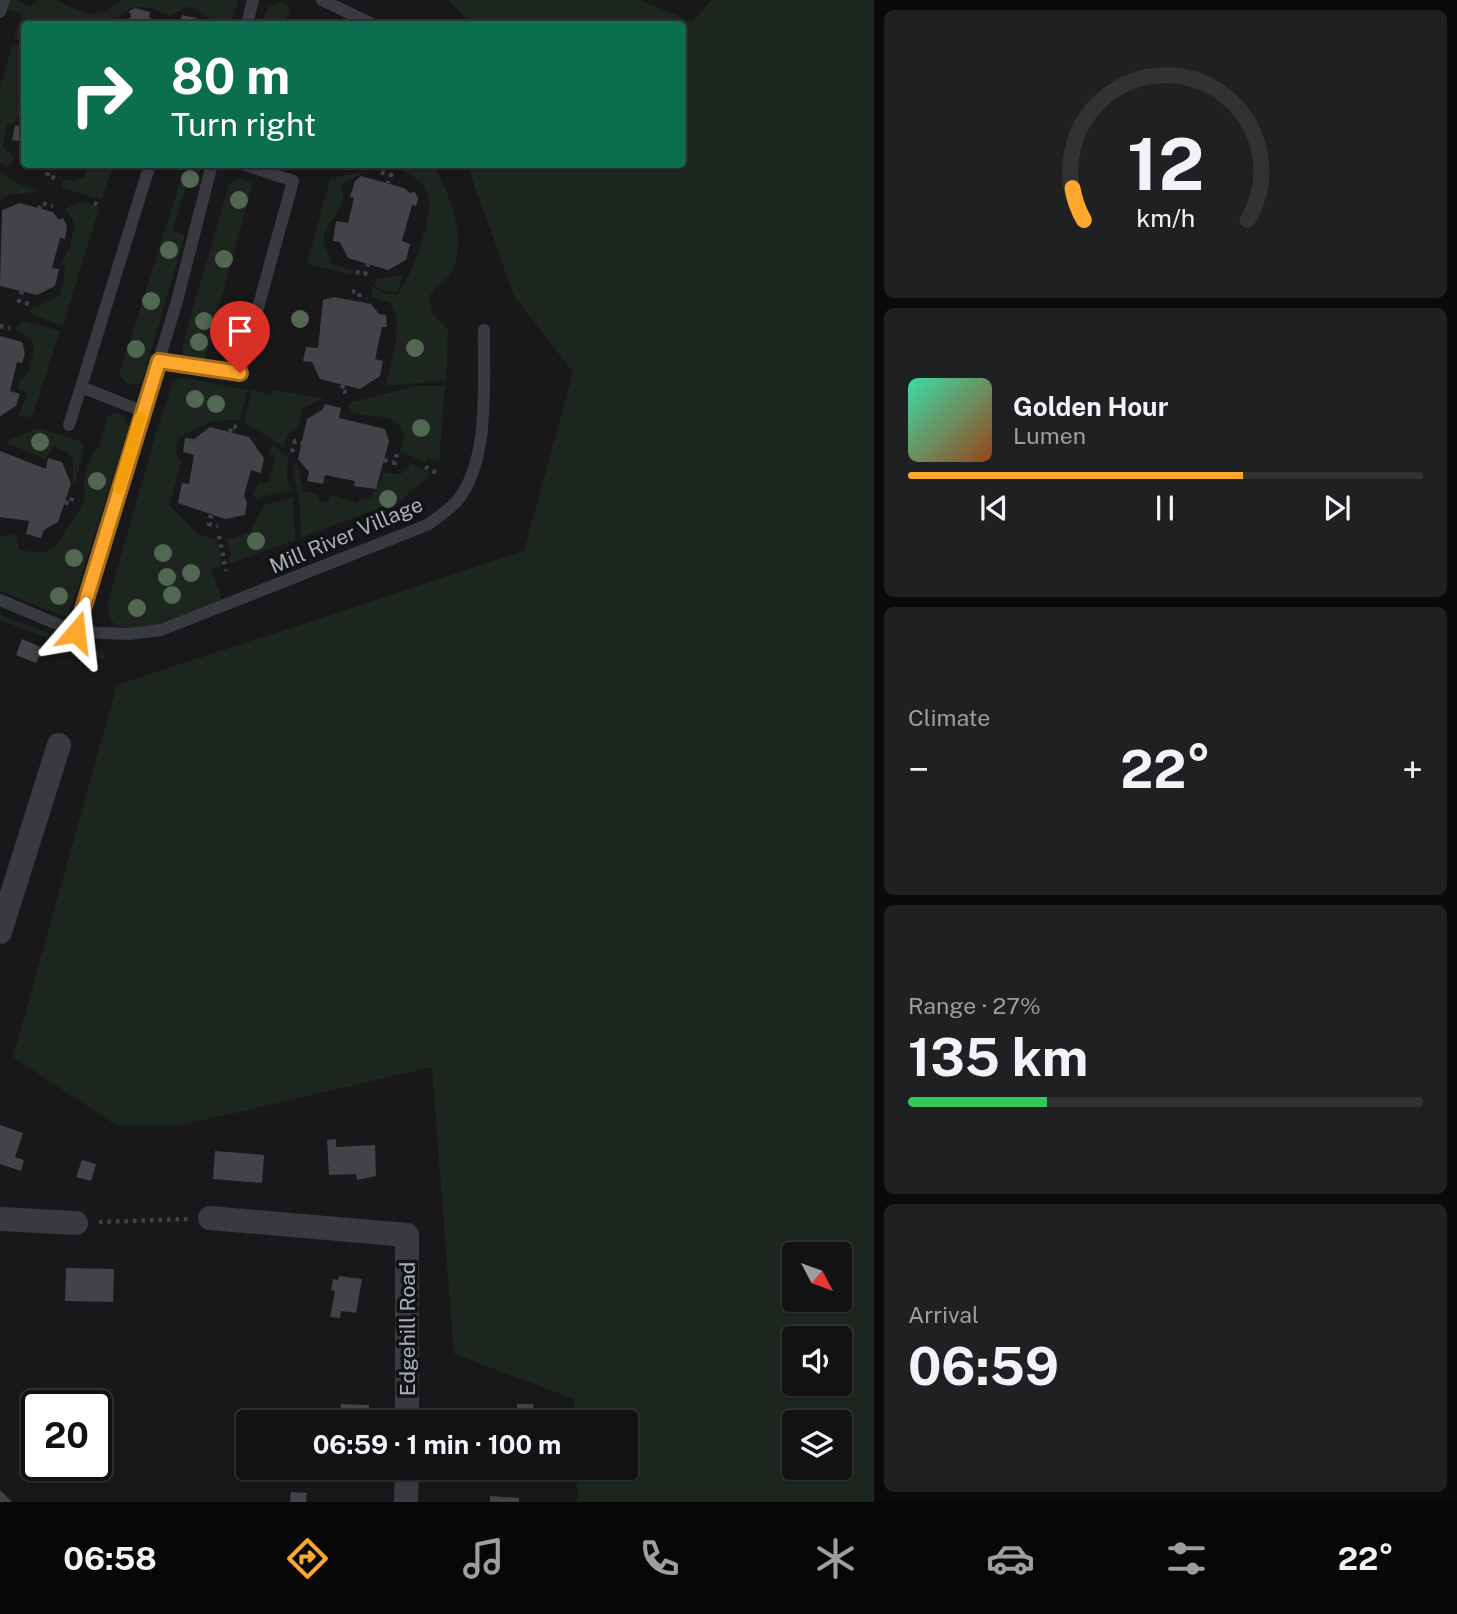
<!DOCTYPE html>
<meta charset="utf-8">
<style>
:root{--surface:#121214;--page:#1f2022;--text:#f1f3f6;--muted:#9c9ea0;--line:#313234;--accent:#fea72d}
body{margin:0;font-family:"Public Sans",sans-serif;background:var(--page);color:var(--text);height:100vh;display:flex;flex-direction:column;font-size:26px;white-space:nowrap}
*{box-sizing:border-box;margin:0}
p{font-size:23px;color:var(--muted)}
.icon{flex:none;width:38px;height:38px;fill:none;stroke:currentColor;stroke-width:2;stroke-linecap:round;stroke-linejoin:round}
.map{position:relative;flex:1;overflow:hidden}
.sheet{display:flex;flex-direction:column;gap:10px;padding:10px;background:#0a0a0b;width:583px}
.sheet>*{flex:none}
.hud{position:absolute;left:21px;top:21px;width:665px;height:147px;border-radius:7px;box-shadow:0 2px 5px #0004,0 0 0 2px var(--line);background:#0b6e4f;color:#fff;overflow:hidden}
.needle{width:46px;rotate:131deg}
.controls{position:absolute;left:782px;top:1242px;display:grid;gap:14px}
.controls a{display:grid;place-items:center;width:70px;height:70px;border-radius:7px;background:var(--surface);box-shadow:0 2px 5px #0004,0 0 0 2px var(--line);font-size:35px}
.speed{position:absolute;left:21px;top:1390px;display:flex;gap:14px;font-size:35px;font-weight:700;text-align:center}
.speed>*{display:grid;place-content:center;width:91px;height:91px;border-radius:50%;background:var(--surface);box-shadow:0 2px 5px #0004,0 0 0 2px var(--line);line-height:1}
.speed .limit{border:4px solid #111;border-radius:10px;background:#fff;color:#111}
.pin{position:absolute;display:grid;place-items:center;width:60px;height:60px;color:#fff;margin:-72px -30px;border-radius:50% 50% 50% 0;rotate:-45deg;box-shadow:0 0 7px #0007}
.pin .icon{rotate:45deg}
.me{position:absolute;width:77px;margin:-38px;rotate:17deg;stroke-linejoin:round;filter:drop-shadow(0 0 5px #0008)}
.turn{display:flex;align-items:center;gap:24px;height:147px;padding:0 35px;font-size:32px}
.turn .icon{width:91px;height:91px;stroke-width:2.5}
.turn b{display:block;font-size:49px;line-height:60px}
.big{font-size:52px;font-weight:700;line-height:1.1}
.sheet .widget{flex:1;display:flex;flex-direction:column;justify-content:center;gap:10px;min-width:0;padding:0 24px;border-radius:10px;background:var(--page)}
.sheet .dial{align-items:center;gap:0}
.dial svg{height:182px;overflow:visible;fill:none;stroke:var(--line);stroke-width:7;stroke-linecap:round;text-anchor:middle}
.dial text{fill:var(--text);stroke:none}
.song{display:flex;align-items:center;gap:21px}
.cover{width:84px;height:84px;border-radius:10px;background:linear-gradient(135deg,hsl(160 70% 55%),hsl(20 70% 35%))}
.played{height:7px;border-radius:4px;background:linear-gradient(90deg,var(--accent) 65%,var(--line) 65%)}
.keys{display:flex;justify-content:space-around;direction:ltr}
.heat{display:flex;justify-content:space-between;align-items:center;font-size:38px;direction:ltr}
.charge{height:10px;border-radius:5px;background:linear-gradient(90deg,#34c759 27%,var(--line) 0)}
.trip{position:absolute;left:236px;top:1410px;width:402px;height:70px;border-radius:7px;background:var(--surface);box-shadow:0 2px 5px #0004,0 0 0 2px var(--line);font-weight:700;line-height:70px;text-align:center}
.menu{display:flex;height:112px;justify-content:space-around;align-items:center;background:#070708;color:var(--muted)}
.menu .icon{width:49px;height:49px}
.menu .current{color:var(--accent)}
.menu b{font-size:32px;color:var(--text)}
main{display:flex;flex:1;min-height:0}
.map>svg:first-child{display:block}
.green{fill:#1d261e;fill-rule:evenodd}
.building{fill:#424347}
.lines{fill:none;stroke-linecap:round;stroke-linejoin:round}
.path{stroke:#3f4147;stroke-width:4.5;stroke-dasharray:3.5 5;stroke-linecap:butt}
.lane{stroke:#393a40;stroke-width:12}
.street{stroke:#393a40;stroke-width:24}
.tree{fill:#516752}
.route-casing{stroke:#a56d1d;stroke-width:18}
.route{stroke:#fea72d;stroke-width:12}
.slow{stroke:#f59e0b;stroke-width:12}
.labels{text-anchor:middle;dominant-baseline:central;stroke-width:7;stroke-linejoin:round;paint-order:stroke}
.street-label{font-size:21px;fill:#a9b0bb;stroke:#131315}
</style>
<main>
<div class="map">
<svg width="875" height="1502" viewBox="0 0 875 1502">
<rect width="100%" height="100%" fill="#18181a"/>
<path class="green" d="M0,0H17L30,7L38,0H56L87,14L105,12L123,0H238L231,24H216L195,8L186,7L170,16C144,4 133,0 113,24L98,21L78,24H24V43L14,38L22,14L0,7Z
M448,0H640L692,22L712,0H874V1502H578L577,1468H626V1423H575L574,1399L454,1354L432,1067L178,1126L116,1125L13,1057L117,685L524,551L573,372L514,296L467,165L682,164V24H472ZM794,1255H840V1300H794ZM794,1339H840V1384H794ZM794,1423H840V1468H794Z
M282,1L290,7L286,19L297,24H260L268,7Z
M12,44L24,49V83L18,101L24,106L13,125L7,124L3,147L16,158L7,168L0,162V89Z
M89,165H113L102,200L61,187L63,179L74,181L84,177Z
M192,165H200L199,187L186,185L173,230L185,235L141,384H127L119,375L183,173Z
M390,165H433C449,192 467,237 453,269C448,280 431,287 430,298C428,314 438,319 448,329L446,380L386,386C391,361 404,326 391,303L372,297V286L386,294H398C411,276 435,216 428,194C422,179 404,170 390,165Z
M366,171L344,183L341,188C350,209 328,216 324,237C322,248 331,254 331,263L353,271L352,275L307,264L330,180Z
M0,172L13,182L36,190C24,197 11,190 0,200Z
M239,178L251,182L252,187L205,358L200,362L191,361L182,353L185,336L229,184Z
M84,201L99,208L63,326L32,315L30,311L32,306L37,307L60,295L66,268L61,262L70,247L75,222L64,209Z
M404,274L397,292L382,290L374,285L377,279Z
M24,321L60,331L32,417L19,416L27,393L18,389L20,379L28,374L34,349L31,338L15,329Z
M181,377L248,390L239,420L213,421L179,437L175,452L181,462L169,505L198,534L217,540L222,565L211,569L221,597L220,601C195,612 135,642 111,621L107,605L157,430L173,382Z
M416,386H445L439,460L428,458L424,462L400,451L405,434C392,410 373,419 351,413L349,403Z
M252,390L271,395L273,390L324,398L303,408L298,427L288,434L284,447L244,422Z
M116,412L124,417L129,427L68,618L0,591V536L16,535L19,549C50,558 55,550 69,525C75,515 83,509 85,497C86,492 83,487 84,481C86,471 90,460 94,450L98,449L108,416Z
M37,428L81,441L84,445L75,484L73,483V459L67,452L54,446L45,459L5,442Z
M272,444L288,457L287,477L291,490L262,497L257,501L253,493L260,482L268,483L275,459L269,454Z
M296,461L304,491L316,494L320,502L329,501L332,495L357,503L361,499L370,498L385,473L401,474L411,464L431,474L401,500L301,538L300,504L293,471Z
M293,497L295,540L228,564L231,552L226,540L250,532L264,505Z
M0,615L104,653V660L0,620Z"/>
<path class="building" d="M135,8L150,12L149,18L170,24H118L131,17L129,11Z
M182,15L196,18L198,24H179Z
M15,125L24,127V150L19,141L12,140Z
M54,164H76L68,169Z
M361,176L404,188L410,193L415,192L418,199L416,206L412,205L402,241L410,244L406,260L388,270L348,258L340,242L333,241L336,221L348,223L354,198L350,197L355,181Z
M20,203L53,212L59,220L63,218L67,226L65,239L60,238L52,268L59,269L55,286L37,295L0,286L2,210Z
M334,297L371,304L379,314L386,315L387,327H382L375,359L383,361L380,376L360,389L320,379L312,362L303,361L306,347L318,348L323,300Z
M0,336L22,342L25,353L22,363L17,362L10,391L20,394L16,406L0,416Z
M325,404L341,408L339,418L385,429L389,441L376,489L354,486L355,481L325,475L323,484L307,481L309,472L298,459L307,419L322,410Z
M210,427L249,437L264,458L261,473L251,470L244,496L247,502L245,515L225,519L178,503L182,483L189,484L194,455L183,452L185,438L194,439Z
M0,451L46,469L48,458L62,462L71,484L58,522L44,530L41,538L26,534L29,521L0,517Z
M22,639L43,648L36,663L16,655Z
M0,1125L23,1133L15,1157L24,1160L21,1171L0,1164Z
M336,1139V1147L375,1145L376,1176L357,1180L356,1174L329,1175L327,1140Z
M215,1151L264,1155L262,1183L213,1179Z
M82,1160L96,1164L91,1181L76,1177Z
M66,1268L114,1269L113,1302L65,1301Z
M339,1276L362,1279L356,1313L341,1311L340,1318L330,1317L335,1291L331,1290L333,1279L338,1280Z
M341,1404L369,1405L368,1423L333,1421L334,1414H340Z
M517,1404H533L534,1415H517Z
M482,1468H491L490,1477L481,1476Z
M0,1490L12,1502H0Z
M291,1492L307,1493L306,1502H290Z
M490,1496L519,1498V1502H490Z"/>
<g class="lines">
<path class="path" d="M50,164L47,176L60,179
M381,172L391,175L388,183
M94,203L99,205
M39,209L41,203L53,206
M356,272L365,274L368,264
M22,291L19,301L29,304
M352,291L360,293L358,302
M0,326L10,328
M343,385L341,391L351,393
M230,432L231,426L240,428
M292,452L295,441L302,443
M384,460L395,463L397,453
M425,467L437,473
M65,502L70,504L73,495
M211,515L209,524L218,526
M219,536L226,571
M99,1222L188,1219"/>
<path class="lane" d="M322,0L372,24
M0,12L4,0
M247,24L253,0
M159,361L240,373L293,181L243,164
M142,411L81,387L150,164
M69,425L81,387
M0,600L76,632L130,634L161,630L427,525C437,518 449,510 457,501C491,460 483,380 484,330
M76,632L177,301L212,164"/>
<path class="street" d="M0,932L59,745
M210,1218L407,1235V1423
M0,1219L76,1223
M406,1502L407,1468"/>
</g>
<g class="tree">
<circle cx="190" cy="179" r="9"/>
<circle cx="239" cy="200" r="9"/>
<circle cx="169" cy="250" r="9"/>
<circle cx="224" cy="259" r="9"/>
<circle cx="151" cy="301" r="9"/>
<circle cx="300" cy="319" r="9"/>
<circle cx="204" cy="321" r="9"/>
<circle cx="199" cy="342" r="9"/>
<circle cx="415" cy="348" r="9"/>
<circle cx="136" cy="349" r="9"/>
<circle cx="195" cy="399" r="9"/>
<circle cx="216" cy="404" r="9"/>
<circle cx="421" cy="428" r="9"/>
<circle cx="40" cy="442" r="9"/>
<circle cx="97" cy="481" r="9"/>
<circle cx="388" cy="499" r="9"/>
<circle cx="256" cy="541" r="9"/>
<circle cx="163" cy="553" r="9"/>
<circle cx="74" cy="558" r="9"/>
<circle cx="191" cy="573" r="9"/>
<circle cx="167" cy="577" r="9"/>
<circle cx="172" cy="595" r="9"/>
<circle cx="59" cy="596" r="9"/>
<circle cx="137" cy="608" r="9"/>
</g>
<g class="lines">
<defs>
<path id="route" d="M76,632L159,361L240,373"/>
</defs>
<use href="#route" class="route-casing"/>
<use href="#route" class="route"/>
<path class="slow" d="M119,488L140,418"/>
</g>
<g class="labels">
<g class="street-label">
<text transform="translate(346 535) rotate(-23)">Mill River Village</text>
<text transform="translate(407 1329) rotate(-90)">Edgehill Road</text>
</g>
</g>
</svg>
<div class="controls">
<a><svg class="needle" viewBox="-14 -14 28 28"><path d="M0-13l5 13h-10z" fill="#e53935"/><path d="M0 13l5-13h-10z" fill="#9c9ea0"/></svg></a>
<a><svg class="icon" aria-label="sound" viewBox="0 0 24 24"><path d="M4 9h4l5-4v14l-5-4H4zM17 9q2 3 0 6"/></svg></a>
<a><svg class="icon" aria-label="layers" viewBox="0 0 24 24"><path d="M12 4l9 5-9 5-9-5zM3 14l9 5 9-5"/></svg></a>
</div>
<div class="speed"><div class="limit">20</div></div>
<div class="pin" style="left:240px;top:373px;background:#d93025"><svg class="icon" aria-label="arrive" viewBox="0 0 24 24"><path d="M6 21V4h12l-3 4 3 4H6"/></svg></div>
<svg class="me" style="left:76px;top:632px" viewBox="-20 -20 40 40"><path d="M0-17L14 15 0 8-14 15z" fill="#fea72d" stroke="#fff" stroke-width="4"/></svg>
<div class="trip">06:59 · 1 min · 100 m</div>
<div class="hud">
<div class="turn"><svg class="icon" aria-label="right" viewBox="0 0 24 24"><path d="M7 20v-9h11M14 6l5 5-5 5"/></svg><div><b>80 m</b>Turn right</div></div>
</div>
</div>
<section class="sheet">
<div class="widget dial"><svg viewBox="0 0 100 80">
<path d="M14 69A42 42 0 1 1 86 69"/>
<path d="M14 69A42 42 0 0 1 9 55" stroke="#fea72d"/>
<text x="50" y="56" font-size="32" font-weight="700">12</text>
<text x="50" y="72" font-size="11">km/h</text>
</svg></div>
<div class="widget">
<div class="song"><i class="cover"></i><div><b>Golden Hour</b><p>Lumen</p></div></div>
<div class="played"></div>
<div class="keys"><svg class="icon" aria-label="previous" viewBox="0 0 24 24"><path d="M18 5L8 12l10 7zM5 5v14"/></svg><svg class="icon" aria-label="pause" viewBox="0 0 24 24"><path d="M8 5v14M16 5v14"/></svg><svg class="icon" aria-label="next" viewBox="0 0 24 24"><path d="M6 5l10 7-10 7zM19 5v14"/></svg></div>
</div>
<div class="widget"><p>Climate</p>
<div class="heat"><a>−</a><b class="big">22°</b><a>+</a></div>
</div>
<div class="widget"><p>Range · 27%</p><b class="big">135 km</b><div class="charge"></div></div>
<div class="widget"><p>Arrival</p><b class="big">06:59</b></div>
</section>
</main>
<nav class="menu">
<b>06:58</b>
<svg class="icon current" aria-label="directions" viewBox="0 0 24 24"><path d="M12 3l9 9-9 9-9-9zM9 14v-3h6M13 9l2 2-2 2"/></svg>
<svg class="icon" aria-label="music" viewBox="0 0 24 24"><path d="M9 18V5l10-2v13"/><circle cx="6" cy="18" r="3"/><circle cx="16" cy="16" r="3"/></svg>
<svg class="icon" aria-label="phone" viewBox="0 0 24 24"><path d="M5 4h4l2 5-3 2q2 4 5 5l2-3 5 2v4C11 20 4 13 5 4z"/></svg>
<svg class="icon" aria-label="climate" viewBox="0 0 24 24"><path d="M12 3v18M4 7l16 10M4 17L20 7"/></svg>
<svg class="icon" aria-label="car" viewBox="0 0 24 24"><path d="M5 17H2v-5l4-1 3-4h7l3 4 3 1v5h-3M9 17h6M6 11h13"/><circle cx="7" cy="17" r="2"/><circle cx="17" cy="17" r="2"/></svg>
<svg class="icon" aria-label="filters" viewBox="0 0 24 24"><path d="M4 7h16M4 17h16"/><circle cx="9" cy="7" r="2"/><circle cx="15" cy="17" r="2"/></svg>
<b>22°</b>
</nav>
